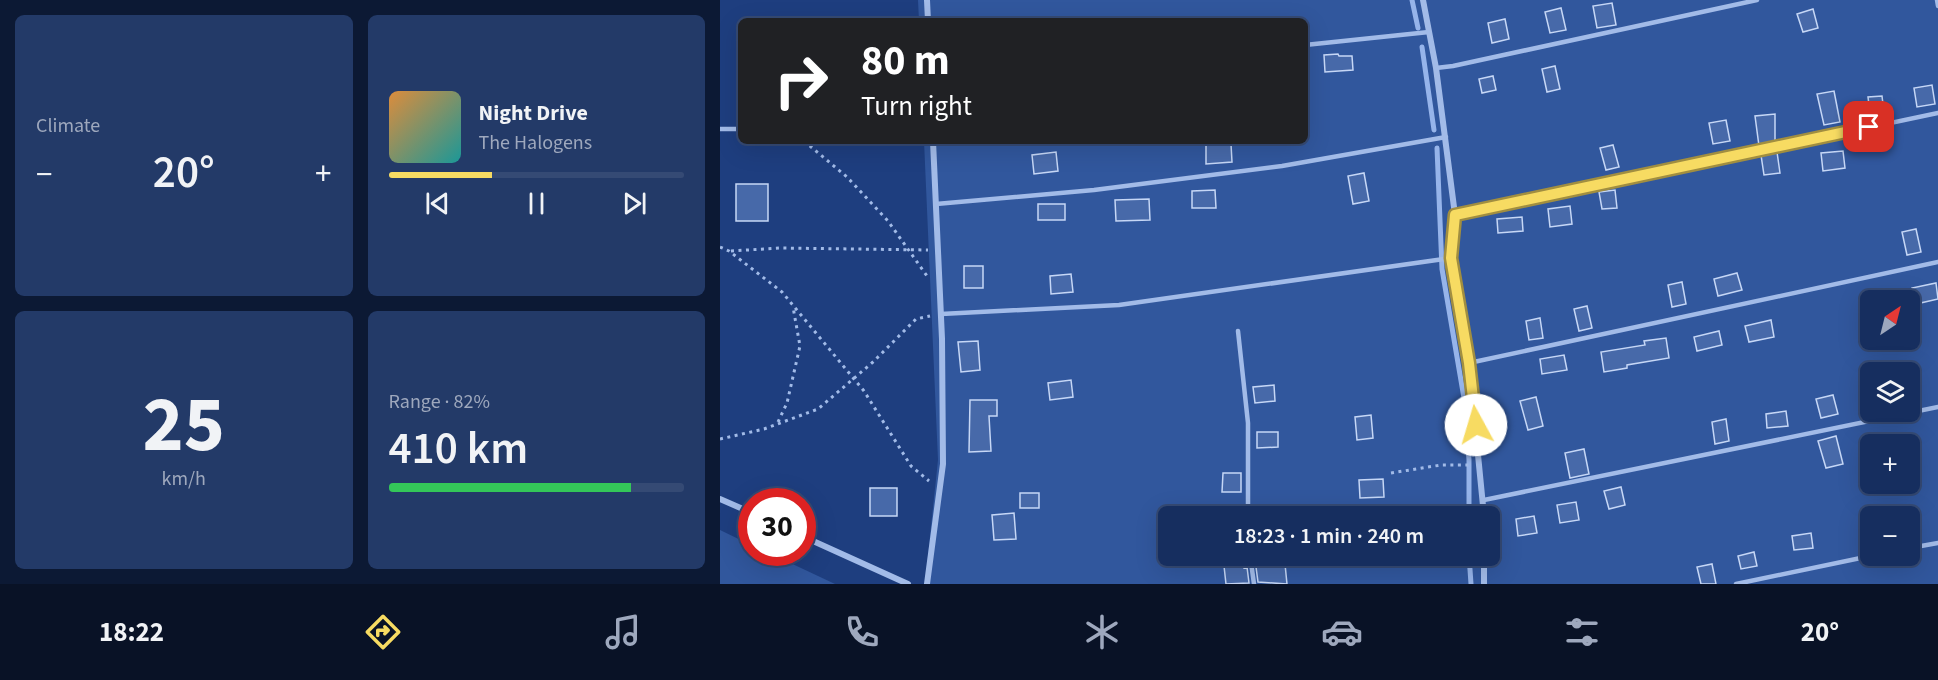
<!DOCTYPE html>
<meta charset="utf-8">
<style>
:root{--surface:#162e5f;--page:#233a68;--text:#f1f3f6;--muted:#9ea8bd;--line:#354a74;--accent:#f7db62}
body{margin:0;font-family:"Source Sans 3",sans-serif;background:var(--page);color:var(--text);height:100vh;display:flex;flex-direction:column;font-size:22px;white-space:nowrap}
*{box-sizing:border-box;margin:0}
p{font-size:20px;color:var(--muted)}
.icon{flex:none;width:33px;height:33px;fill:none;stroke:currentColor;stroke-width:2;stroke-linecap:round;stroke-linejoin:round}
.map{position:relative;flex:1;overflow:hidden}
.side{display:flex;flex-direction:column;gap:15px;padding:15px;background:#0c1934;width:720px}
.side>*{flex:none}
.top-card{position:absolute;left:18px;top:18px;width:570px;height:126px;border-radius:9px;box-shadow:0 6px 24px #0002,0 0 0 2px var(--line);background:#202124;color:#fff;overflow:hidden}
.needle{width:39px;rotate:35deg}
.fabs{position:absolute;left:1140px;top:290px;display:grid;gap:12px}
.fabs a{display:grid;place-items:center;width:60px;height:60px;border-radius:9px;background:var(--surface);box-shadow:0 6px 24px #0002,0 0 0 2px var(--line);font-size:30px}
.speed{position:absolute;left:18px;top:488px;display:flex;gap:12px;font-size:30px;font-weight:700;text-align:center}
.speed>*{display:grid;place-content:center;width:78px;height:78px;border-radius:50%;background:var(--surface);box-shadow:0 6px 24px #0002,0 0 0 2px var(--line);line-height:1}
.speed .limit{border:9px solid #d22;background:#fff;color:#111}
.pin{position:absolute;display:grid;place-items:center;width:51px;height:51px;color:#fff;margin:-26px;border-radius:12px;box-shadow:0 3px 9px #0006}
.me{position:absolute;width:66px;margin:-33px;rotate:354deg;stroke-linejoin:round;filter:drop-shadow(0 0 4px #0008)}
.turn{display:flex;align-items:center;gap:21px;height:126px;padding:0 24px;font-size:27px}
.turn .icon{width:78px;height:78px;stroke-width:2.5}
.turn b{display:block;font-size:42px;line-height:51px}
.big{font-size:45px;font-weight:600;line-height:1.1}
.side .tile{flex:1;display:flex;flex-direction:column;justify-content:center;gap:9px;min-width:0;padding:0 21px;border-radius:9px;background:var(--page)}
.side .dial{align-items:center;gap:0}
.dial b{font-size:78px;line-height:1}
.song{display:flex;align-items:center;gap:18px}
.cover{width:72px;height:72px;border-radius:9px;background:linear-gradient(135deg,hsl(30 70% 55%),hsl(180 70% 35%))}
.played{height:6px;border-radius:3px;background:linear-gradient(90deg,var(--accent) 35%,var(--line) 35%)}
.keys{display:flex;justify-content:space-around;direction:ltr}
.heat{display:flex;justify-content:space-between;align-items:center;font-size:33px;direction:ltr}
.charge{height:9px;border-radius:4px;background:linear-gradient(90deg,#34c759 82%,var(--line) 0)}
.side .tiles{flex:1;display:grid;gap:15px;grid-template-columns:repeat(2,1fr)}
.trip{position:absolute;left:438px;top:506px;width:342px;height:60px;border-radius:9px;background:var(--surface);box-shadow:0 6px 24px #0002,0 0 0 2px var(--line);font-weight:600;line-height:60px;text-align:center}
.tab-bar{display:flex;height:96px;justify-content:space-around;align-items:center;background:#091226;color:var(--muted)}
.tab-bar .icon{width:42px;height:42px}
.tab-bar .current{color:var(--accent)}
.tab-bar b{font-size:27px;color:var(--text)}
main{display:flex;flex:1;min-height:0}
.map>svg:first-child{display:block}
.green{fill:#31579d;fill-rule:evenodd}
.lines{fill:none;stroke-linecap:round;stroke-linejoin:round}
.stream{stroke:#96b4ea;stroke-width:5}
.building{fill:#4769a9;stroke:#c6d7f6;stroke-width:1.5}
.path{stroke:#a2bbe8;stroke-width:3;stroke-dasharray:3 4.5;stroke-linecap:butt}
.lane{stroke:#a2bbe8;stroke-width:4.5}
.street{stroke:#a2bbe8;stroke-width:6}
.route-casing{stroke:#a18e40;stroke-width:15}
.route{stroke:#f7db62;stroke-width:10}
</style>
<main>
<section class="side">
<div class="tiles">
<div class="tile"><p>Climate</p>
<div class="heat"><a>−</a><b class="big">20°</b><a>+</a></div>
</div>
<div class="tile">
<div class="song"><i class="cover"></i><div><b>Night Drive</b><p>The Halogens</p></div></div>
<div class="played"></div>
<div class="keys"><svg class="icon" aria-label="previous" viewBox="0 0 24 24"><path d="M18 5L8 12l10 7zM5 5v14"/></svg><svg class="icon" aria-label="pause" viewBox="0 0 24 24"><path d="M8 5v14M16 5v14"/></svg><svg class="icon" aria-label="next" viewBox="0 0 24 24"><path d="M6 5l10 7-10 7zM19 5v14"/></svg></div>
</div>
<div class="tile dial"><b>25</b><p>km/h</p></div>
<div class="tile"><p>Range · 82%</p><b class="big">410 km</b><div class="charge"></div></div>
</div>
</section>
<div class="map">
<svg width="1218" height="584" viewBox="0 0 1218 584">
<rect width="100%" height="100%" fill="#1e3e7f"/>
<path class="green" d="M198,0H1218V584H205L218,460L204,141H585V21H199ZM1150,300H1190V339H1150ZM1150,372H1190V411H1150ZM1150,444H1190V483H1150ZM448,516H770V555H448ZM1150,516H1190V555H1150Z
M0,530L31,545L32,552H47L115,584H0Z"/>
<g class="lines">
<path class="stream" d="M692,0L698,28
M702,47L714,130
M717,148L722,269L745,404L749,460V516
M749,555L751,584"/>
</g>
<path class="building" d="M892,3L896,25L877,28L873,6Z
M841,8L846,30L830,33L825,12Z
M1093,9L1098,28L1083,32L1077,14Z
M785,19L789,39L772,43L768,23Z
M618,54L619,56H632L633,70L605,72L604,55Z
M835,66L840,89L827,92L822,69Z
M773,76L776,90L762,93L759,79Z
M1212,85L1215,104L1197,107L1194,88Z
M1114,91L1120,122L1104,125L1097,94Z
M1162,96L1164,112L1150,114L1148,97Z
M1055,114V143L1039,146L1035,116Z
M1006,120L1010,141L993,144L989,123Z
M486,141H504V145L511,144L512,162L486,164Z
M893,145L899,167L886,170L880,148Z
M1123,151L1125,168L1103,171L1101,153Z
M336,152L338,171L314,174L312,155Z
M1057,152L1060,173L1044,175L1041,155Z
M644,173L649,201L633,204L628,176Z
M16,184H48V221H16Z
M495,190L496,208H472V191Z
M895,190L897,208L882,209L879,192Z
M429,199L430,220L396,221L395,200Z
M318,204H345V220H318Z
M850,206L852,224L830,227L828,209Z
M802,217L803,231L778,233L777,219Z
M1196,229L1201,252L1187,255L1182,232Z
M244,266H263V288H244Z
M1017,273L1022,290L998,296L994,279Z
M351,274L353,292L331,294L330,276Z
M962,282L966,304L952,307L948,285Z
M1216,283L1218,299L1196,304L1192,288Z
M867,306L872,328L859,331L854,309Z
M820,318L823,338L809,340L806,321Z
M1051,320L1054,337L1029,342L1025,326Z
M999,331L1002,345L977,351L974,337Z
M946,338L949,358L907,365V368L884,372L881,352L925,345L924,341Z
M258,341L260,370L241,372L238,342Z
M844,355L847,370L822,374L820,359Z
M351,380L353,397L330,400L328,383Z
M554,385L555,401L535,403L533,387Z
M1113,395L1118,414L1101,418L1096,399Z
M816,397L823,426L808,430L800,401Z
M250,400H277V416H269L271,451L249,452Z
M1066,411L1068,426L1047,428L1046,414Z
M651,415L653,438L637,440L635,417Z
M1006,419L1009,441L995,444L992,422Z
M537,432H558V447L537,448Z
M1116,436L1123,464L1106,468L1098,441Z
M864,449L869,474L850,478L845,453Z
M503,473H521V492H502Z
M663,479L664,497L640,498L639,480Z
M901,487L905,505L889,509L884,491Z
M150,488H177V516H150Z
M300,493H319V508H300Z
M856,502L859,520L840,523L837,505Z
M294,513L296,539L274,540L272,515Z
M814,516L817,533L798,536L796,519Z
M1091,533L1093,548L1074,550L1072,536Z
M1034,552L1037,566L1021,569L1018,556Z
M523,564L524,568L527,567L529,583L506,584L504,566Z
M565,564L567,584L538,582L536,567Z
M992,564L996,584H981L977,567Z"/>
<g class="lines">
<path class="path" d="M84,141L127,177L168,221L207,276
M0,247L9,251L62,292L144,391L191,466L209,481
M11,251L60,248L208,250
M58,422L67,403L80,346L73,307
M0,439L44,429L98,409L153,362L196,319L210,316
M671,473L721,465H749"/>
<path class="lane" d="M1217,0L1218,6
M585,45L709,32
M716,68L733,66L1037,0
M0,129H21
M216,204L374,190L562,166L726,137
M735,215L1218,113
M221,314L399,305L731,258
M518,331L528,423V516
M749,363L1218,262
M764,500L1218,407
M1190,548L1218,543
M530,555L534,584
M1016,584L1155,555"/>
<path class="street" d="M207,0L208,21
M703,0L716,68L735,215L731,258L749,363L764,516
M0,499L32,513
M82,536L188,584
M764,555V584
M207,584L223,464L222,339L213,141"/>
</g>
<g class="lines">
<defs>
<path id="route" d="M756,425L749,363L731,258L735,215L1149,127"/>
</defs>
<use href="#route" class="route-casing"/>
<use href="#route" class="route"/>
</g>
</svg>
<div class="fabs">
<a><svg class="needle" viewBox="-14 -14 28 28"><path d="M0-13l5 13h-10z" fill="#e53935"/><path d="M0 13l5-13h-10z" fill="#9ea8bd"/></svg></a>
<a><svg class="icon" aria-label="layers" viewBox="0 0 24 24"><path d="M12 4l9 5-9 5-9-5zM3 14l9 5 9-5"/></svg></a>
<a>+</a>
<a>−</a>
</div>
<div class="speed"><div class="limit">30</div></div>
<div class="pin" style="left:1149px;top:127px;background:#d93025"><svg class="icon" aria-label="arrive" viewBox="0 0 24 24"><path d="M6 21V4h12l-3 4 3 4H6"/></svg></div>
<svg class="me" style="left:756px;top:425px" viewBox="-20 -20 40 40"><circle r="19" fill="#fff"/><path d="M0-13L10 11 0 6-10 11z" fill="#f7db62"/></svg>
<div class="trip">18:23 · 1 min · 240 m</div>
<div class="top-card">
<div class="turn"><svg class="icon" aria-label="right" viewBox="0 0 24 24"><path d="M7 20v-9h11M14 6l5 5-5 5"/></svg><div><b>80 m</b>Turn right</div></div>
</div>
</div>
</main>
<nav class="tab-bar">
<b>18:22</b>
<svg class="icon current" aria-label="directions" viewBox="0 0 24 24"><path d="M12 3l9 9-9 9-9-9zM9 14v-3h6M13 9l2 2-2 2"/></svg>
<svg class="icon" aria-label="music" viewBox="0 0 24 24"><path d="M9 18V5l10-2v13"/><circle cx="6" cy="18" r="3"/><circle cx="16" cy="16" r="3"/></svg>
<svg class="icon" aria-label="phone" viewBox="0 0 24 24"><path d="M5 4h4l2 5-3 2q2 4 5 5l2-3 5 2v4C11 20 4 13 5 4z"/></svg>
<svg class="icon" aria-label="climate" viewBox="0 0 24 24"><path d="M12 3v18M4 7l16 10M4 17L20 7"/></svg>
<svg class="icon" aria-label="car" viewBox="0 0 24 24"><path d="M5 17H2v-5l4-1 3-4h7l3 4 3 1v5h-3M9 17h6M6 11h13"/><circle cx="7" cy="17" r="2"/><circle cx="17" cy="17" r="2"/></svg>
<svg class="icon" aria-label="filters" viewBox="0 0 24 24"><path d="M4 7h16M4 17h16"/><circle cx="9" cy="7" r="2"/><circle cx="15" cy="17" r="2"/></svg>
<b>20°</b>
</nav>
